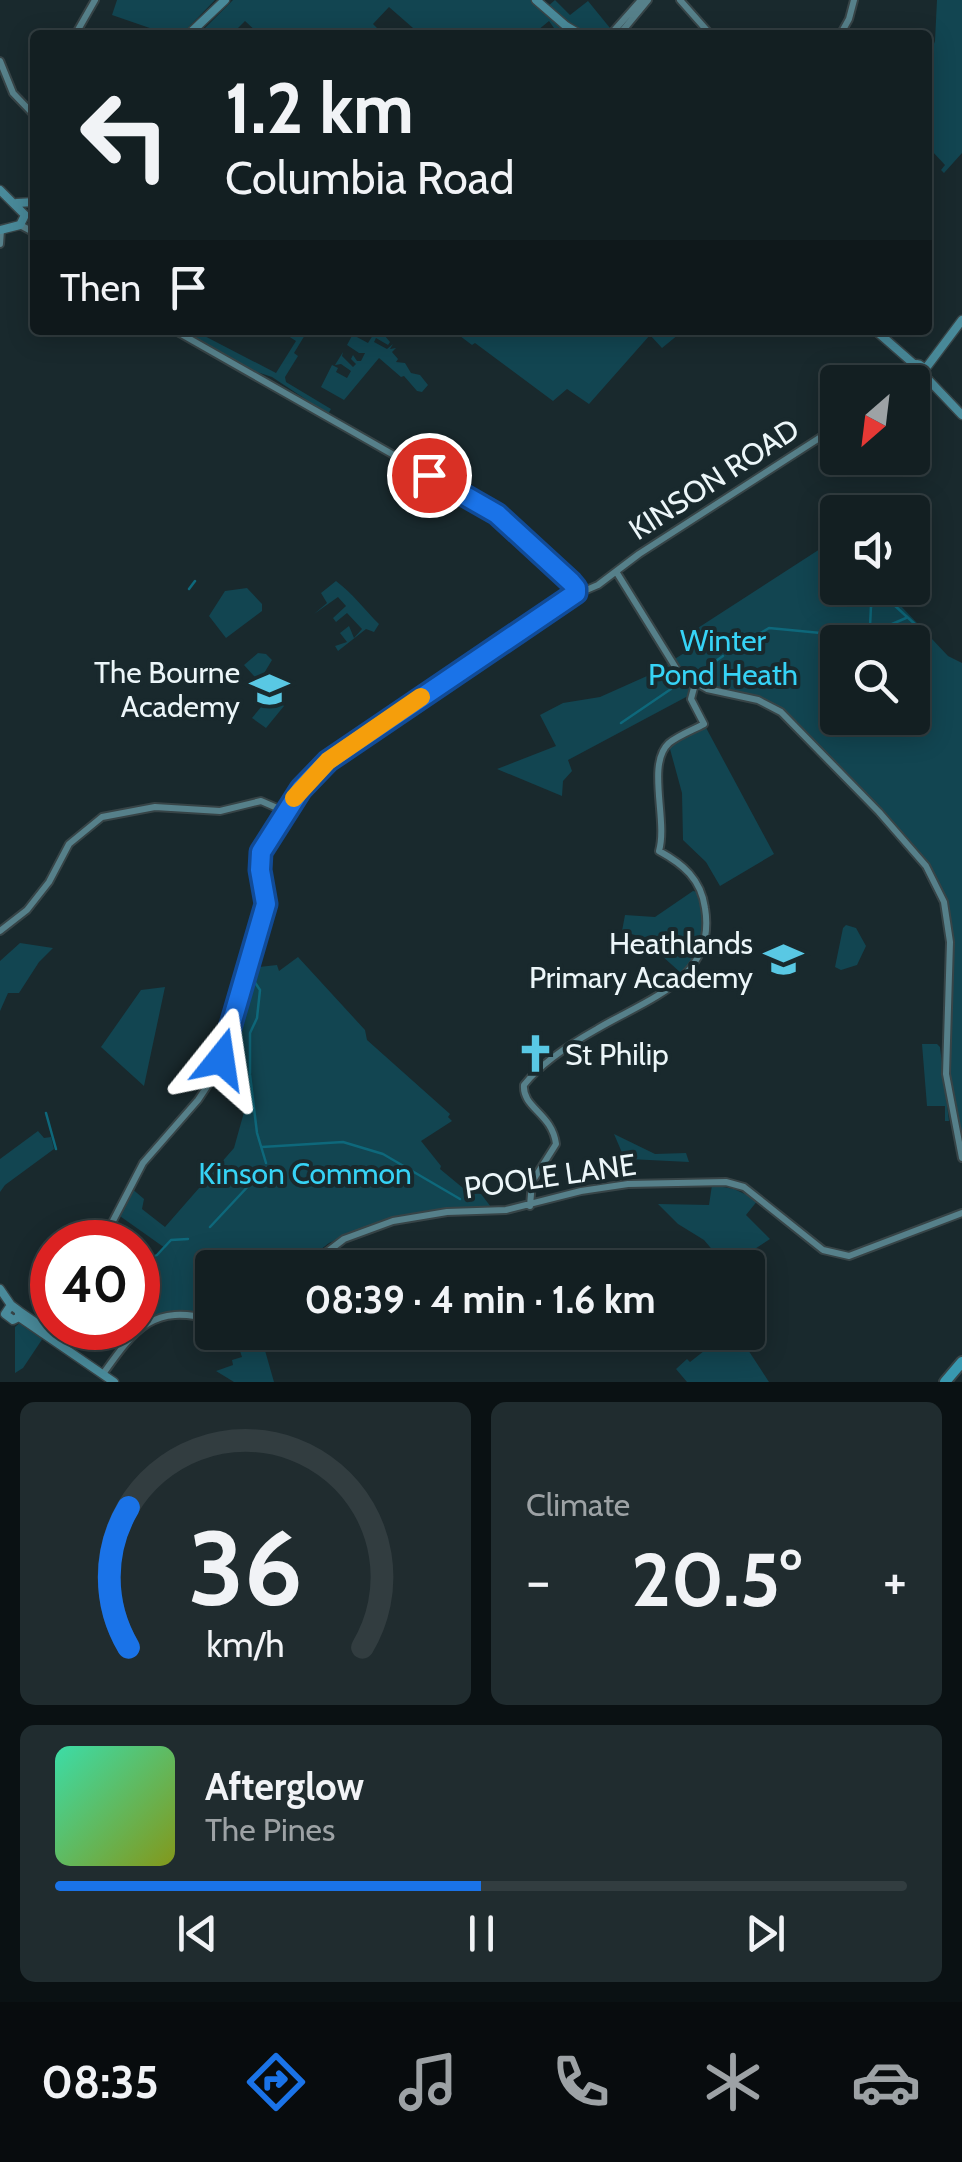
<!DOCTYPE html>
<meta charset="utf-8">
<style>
:root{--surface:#131f22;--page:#202c2f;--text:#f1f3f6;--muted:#9da2a5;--line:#323d40;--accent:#1a73e8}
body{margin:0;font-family:Cabin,sans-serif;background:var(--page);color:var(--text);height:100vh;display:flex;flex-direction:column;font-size:38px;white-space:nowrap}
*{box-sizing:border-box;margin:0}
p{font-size:32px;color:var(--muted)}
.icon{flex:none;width:55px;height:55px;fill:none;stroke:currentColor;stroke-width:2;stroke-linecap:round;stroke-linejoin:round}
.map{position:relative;height:1382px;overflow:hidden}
.side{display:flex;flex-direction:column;gap:20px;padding:20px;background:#0a1113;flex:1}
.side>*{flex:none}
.hud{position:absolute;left:30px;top:30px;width:902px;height:305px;border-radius:10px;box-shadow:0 5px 25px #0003,0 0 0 2px var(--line);background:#131f22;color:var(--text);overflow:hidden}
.needle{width:65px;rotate:208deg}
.controls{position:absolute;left:820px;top:365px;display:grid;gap:20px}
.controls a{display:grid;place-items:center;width:110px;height:110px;border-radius:10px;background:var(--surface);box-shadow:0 5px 25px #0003,0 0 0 2px var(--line);font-size:50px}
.speed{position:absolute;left:30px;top:1220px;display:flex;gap:20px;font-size:50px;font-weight:700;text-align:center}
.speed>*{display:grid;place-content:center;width:130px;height:130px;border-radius:50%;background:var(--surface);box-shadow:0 5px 25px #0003,0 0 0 2px var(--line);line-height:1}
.speed .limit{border:15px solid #d22;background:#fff;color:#111}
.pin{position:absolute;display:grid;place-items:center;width:85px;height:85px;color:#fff;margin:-42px;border:5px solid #fff;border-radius:50%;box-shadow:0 2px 10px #0007}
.me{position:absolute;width:110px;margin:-55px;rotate:15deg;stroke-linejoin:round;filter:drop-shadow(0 0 8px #0008)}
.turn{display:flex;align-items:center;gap:35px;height:210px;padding:0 30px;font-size:45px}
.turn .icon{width:130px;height:130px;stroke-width:2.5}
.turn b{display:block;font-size:70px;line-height:85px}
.then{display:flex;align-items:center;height:95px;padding:0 30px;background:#0003;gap:20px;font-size:38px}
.big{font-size:75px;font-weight:800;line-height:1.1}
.side .tile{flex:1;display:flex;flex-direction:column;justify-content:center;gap:15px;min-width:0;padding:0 35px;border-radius:15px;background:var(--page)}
.side .dial{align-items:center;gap:0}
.dial svg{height:260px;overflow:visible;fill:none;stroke:var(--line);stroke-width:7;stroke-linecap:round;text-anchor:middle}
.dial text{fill:var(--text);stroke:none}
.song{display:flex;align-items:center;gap:30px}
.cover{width:120px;height:120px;border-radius:15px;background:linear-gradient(135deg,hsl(160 70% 55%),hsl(70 70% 35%))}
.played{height:10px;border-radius:5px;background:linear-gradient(90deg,var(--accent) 50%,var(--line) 50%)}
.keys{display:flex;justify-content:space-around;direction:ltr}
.heat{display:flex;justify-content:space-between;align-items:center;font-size:55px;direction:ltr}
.side .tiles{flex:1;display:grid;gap:20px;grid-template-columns:1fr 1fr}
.tile:last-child{grid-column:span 2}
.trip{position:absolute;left:195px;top:1250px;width:570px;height:100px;border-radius:10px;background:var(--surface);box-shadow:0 5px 25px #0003,0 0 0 2px var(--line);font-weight:800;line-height:100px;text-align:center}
.menu{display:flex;height:160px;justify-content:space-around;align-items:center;background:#080c0e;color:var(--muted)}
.menu .icon{width:70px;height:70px}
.menu .active{color:var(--accent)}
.menu b{font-size:45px;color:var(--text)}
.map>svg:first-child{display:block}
.green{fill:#124551;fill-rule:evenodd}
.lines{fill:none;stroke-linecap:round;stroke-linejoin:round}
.stream{stroke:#0e687b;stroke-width:2.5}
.secondary-casing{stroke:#374447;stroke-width:10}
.primary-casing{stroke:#374447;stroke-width:11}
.highway-casing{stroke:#374447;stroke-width:14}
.secondary{stroke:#56808a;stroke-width:6}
.primary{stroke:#498a9a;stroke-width:8}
.highway{stroke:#3898af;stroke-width:10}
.route-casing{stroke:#114b97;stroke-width:25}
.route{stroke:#1a73e8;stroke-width:18}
.slow{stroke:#f59e0b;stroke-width:18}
.labels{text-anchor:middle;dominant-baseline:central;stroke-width:8;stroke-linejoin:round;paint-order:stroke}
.street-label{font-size:30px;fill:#ecf6f9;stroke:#19292d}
.park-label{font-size:30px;fill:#36d3f6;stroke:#19292d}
.poi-label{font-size:30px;fill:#ecf6f9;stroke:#19292d;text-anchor:end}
</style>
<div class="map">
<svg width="962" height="1382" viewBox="0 0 962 1382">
<rect width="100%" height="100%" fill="#19292d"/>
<path class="green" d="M117,0H215L181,35H170L112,15Z
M233,0H532L554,22L575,35H559L549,21L532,35H407L413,28L389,7L373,24L384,35H260L245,21L231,35H211L204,29Z
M555,0L570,15L588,1L610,28L577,29L547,7Z
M937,0H962V153L944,173L941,170L945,165L932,151L928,139V61L935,41Z
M181,330H193L276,373L296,341L285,334L287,330L298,337L299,335L292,330H308L294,353L298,356L285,377L286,382L331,409L328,414L272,377L251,370Z
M355,330H358L355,336L368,343L373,335L371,330H380L390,342L388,345L376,338L374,342L387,349L393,344L390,349L396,348L392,352L398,359L396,362L405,363L411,373L420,375L428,385L422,392L417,391L404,376L401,377L379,358L344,400L321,387L332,365L338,368L336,372L347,378L351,371L341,364L335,365L343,352L342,356L353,367L356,364L351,359L353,355L357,361H361L365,353H359L347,345Z
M452,330H684L662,348L650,335L589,404L567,389L553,401L475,343L472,345Z
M837,538L838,588H884L948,656L962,663V1150L946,1074L950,970L947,915L926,866L781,712L768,704L695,684L670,662L692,648L687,635ZM838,642H912V718H838Z
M336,581C353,594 364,609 379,624L374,632L366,629L338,651L335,646L347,642L340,633L349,626L354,638L362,629L347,613L336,622L333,618L346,606L338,597L314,614L327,603L321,593Z
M247,588L262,604V611L226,638L209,616L225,591Z
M258,653L266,654L272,660L263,675L269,683L266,687L284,706L266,728L252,718L271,695L244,665Z
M666,663L689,686L688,696L568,760L572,771L563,781L562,796L497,769L556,746L540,715L563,703L600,697L656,672L655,669Z
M704,724L774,854L720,886L706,862L683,840L682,793L670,749L665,747Z
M693,891L698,892C707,918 702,955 681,973L641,937L622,931L625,915L655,917Z
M270,912L275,914L259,967L277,965L279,971L298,957L365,1030L367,1040L450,1114L448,1117L452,1121L421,1141L441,1166L440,1169L469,1193L481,1194L491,1207L426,1211L384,1220L329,1243L298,1267H261L245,1251L229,1267L212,1268V1319L191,1315L152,1319L145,1307L138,1306V1266L156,1257L165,1248L117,1214L130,1187L144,1199L142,1209L165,1227L234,1148L246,1105L239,1065L221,1059Z
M846,925L856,928L866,946L857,965L841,970L835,967L843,928Z
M20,943L53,948L39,962L19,993H8L0,1011V961Z
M165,987L144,1086L101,1047L141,990Z
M922,1044H937L940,1047L949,1121H945V1106H927Z
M38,1131L44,1138L51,1137L54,1149L5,1185L0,1192V1159Z
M614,1134L655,1154L686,1153L689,1162L629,1159V1169Z
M712,1185L734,1189L758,1200L746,1215L770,1239L741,1258L746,1264L743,1267H727L704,1240L678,1224L658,1204L709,1205Z
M24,1319L45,1335L23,1368L15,1373V1327Z
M728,1332L737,1333L769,1382H687L676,1369L687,1359L690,1362Z
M234,1333H260L274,1382H234L216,1371L233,1365L232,1360L242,1357Z"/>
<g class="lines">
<path class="stream" d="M189,589L195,581
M860,634L870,627L871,606L893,604L917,626
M726,654L769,628L862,637L906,618
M693,677L723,656
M621,723L671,689
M250,1073V1033L257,1018L260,990L250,975
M250,1075L257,1133L266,1163
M46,1113L56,1149
M262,1147L343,1142L383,1154L460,1199
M210,1227L266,1167
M138,1265L157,1255L171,1240L188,1239"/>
<defs>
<path id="secondary" d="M680,0L711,35
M75,35L95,0
M610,35L641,0
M619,35L648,0
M840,35L849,19L854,0
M0,61L13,93L35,116
M20,225L35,233
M0,244L1,230
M174,330L494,512L576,589
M906,382L916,376
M617,573L679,673L707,689L758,700L781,712L879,812L926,866L944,902L950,942L946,1074L962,1158
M584,591L598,585L639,554L838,426
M0,931L27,910L49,882L69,844L102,817L155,807L220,811L261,801L284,811
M530,1206L532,1182L556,1144C552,1113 522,1108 524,1085C542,1062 572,1043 597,1029C645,1000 717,980 705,908C701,879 683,864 659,851C668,820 646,764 669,743C679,735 693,730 704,724L691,699L695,684
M102,1242L143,1163L198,1100L218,1070L266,904L259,870L261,851L301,789L328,761L389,718L581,593L576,590L580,586L584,589L581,593
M306,1268L344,1239L393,1221L447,1212L506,1210L581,1191L628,1184L726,1182L744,1187L823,1250L849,1256L962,1213
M42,1331L52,1318
M103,1374C135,1329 153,1303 212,1320"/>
<path id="primary" d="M536,0L566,26L581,35
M188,35L225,0
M0,190L25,215
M17,203L34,202
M0,230L20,225L25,215
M875,330L915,365
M911 370a6 6 0 1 1 12 0a6 6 0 1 1-12 0Z
M923,372L962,320
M922,373L962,415
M0,1289L11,1305L19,1311V1317L13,1320L5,1314L11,1305
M19,1311L67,1344
M19,1317L114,1382"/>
<path id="highway" d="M945,1382L962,1362"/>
</defs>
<use href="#secondary" class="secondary-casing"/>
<use href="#primary" class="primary-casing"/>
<use href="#highway" class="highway-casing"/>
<use href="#secondary" class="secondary"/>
<use href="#primary" class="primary"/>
<use href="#highway" class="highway"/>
</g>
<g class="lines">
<defs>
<path id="route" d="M221,1059L266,904L260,870L261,852L301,789L328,761L576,593V588L571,582L497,514L429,475"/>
</defs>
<use href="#route" class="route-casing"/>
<use href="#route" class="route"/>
<path class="slow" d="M294,798L328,761L421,697"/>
</g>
<defs>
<symbol id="school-bare" viewBox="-9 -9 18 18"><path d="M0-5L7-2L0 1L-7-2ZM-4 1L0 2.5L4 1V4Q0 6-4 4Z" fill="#59c8e4" stroke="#19292d" stroke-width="2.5" paint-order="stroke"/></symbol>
<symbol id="church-bare" viewBox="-9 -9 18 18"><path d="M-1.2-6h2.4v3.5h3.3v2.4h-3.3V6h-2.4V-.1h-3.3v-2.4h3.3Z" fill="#59c8e4" stroke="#19292d" stroke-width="2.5" paint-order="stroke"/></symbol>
</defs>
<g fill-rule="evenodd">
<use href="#school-bare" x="242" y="662" width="55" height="55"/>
<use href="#school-bare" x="756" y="932" width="55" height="55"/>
<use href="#church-bare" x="508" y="1026" width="55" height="55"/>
</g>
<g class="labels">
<g class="street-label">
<text transform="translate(714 479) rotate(-33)">KINSON ROAD</text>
<text transform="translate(550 1176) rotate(-8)">POOLE LANE</text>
</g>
<g class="park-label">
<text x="723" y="640">Winter<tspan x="723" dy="34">Pond Heath</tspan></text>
<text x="305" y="1173">Kinson Common</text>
</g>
<g class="poi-label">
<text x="240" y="672">The Bourne<tspan x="240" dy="34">Academy</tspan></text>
<text x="753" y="943">Heathlands<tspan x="753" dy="34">Primary Academy</tspan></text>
<text x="565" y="1054" text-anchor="start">St Philip</text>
</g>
</g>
</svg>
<div class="controls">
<a><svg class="needle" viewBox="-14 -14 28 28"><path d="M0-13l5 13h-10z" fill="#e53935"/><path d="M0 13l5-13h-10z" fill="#9da2a5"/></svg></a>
<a><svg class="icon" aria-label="sound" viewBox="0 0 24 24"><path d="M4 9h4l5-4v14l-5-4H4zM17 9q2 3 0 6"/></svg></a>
<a><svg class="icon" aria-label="search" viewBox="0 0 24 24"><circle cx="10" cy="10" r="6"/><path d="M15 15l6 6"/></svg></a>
</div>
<div class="speed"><div class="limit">40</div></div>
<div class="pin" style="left:429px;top:475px;background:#d93025"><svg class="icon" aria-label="arrive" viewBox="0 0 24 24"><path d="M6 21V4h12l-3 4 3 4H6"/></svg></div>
<svg class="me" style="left:221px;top:1059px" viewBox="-20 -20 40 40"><path d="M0-17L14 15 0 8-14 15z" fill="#1a73e8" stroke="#fff" stroke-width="4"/></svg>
<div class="trip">08:39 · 4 min · 1.6 km</div>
<div class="hud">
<div class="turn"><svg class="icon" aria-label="left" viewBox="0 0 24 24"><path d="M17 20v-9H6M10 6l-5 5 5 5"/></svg><div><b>1.2 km</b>Columbia Road</div></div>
<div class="then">Then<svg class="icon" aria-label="arrive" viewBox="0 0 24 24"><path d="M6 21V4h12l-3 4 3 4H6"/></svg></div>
</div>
</div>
<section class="side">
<div class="tiles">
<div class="tile dial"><svg viewBox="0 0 100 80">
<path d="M14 69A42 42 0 1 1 86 69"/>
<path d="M14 69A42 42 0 0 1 14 26" stroke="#1a73e8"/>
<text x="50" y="56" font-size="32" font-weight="700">36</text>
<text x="50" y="72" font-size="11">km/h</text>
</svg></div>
<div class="tile"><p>Climate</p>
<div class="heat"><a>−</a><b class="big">20.5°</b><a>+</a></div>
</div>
<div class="tile">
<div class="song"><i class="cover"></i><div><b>Afterglow</b><p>The Pines</p></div></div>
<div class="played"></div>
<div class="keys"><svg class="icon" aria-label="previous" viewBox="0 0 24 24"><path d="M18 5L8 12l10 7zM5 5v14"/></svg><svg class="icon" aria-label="pause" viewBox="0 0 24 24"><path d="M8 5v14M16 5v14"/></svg><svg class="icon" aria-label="next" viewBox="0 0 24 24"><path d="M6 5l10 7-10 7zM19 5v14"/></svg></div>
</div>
</div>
</section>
<nav class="menu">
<b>08:35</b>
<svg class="icon active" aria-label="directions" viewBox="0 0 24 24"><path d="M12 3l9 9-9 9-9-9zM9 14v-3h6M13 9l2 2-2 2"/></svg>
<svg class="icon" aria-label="music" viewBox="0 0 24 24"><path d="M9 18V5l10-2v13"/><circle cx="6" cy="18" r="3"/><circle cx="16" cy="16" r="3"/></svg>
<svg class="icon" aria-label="phone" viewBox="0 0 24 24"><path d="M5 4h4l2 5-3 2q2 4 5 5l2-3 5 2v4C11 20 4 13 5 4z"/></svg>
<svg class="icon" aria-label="climate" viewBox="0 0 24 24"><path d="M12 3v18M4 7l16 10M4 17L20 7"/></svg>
<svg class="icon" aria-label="car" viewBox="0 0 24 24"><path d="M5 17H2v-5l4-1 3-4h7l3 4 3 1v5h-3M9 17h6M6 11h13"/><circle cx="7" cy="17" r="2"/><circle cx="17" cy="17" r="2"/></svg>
</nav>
